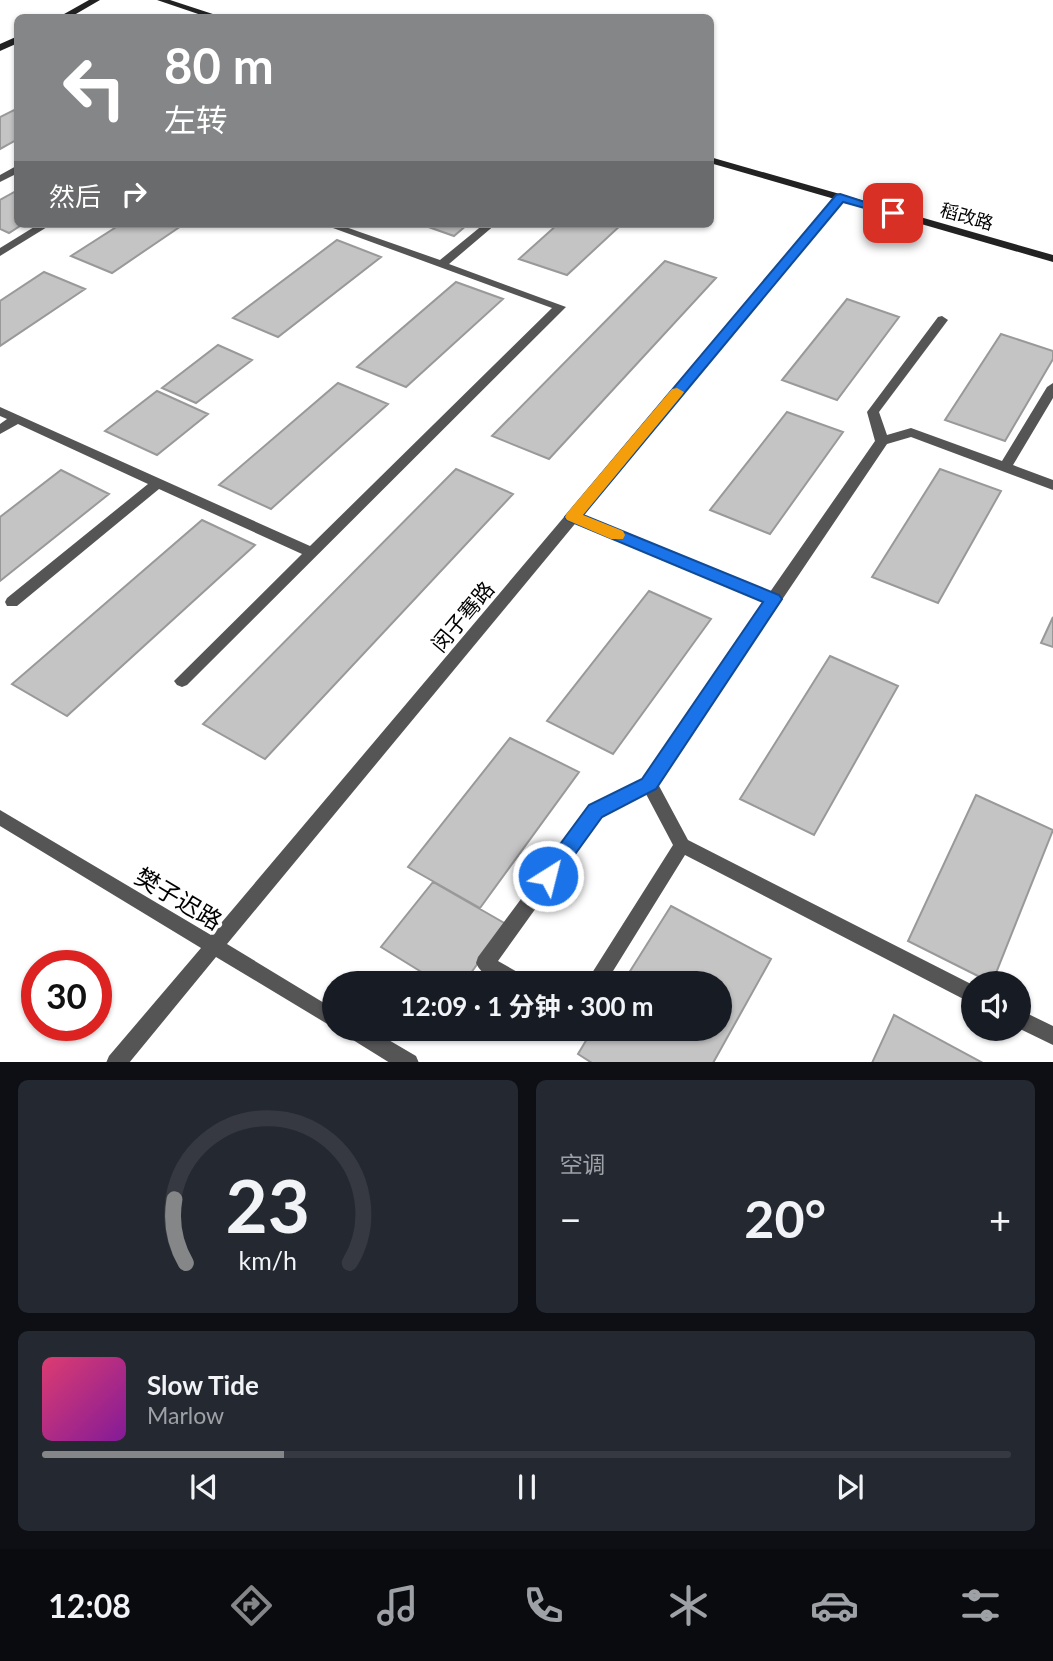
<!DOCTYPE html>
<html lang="zh">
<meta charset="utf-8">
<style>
:root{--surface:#171b24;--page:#242831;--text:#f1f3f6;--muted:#9ea1a6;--line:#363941;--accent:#858687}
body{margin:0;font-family:Lato,"Noto Sans SC",sans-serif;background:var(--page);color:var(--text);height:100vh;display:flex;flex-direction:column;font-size:26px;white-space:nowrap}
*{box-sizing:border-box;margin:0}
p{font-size:23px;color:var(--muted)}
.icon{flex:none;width:38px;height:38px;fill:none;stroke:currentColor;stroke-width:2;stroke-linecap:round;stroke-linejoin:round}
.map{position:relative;height:1062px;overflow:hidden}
.sheet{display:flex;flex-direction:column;gap:18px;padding:18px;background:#0d0f14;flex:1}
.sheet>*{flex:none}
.top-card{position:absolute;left:14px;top:14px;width:700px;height:214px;border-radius:10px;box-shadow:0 2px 5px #0004;background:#858687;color:#fff;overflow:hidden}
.fabs{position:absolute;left:961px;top:971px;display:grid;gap:14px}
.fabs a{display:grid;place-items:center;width:70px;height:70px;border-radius:50%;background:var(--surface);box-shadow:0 2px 5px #0004;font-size:35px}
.speed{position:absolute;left:21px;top:950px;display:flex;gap:14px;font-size:35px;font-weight:700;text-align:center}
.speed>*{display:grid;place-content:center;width:91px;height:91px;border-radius:50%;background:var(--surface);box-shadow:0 2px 5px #0004;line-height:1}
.speed .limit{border:10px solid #d22;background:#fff;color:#111}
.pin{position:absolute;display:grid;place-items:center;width:60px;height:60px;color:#fff;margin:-30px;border-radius:14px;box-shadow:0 4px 10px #0006}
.me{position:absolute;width:77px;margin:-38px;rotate:36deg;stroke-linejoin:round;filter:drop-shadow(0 0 5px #0008)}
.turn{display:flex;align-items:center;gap:24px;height:147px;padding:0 35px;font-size:32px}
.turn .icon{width:91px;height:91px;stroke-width:2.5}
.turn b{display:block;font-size:49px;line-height:60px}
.then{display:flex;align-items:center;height:66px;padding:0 35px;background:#0003;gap:14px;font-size:26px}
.big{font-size:52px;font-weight:700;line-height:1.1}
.sheet .card{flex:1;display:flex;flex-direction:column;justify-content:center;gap:10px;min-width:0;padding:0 24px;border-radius:10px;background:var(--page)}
.sheet .dial{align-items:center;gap:0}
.dial svg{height:182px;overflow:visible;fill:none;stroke:var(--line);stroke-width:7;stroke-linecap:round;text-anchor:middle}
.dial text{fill:var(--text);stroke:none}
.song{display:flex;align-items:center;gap:21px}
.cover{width:84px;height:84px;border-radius:10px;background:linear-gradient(135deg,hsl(340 70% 55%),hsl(290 70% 35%))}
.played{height:7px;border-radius:4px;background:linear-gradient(90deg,var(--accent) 25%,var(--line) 25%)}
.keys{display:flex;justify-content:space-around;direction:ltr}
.heat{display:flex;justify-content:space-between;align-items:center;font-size:38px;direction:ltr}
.sheet .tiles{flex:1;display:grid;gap:18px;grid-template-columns:1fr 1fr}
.card:last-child{grid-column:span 2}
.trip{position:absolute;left:322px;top:971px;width:410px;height:70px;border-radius:35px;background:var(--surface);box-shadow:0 2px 5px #0004;font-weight:700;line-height:70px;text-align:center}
.dock{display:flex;height:112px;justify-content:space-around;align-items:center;background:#090b0e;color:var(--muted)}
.dock .icon{width:49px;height:49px}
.dock .selected{color:var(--accent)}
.dock b{font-size:32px;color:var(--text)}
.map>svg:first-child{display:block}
.building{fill:#c4c4c4;stroke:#999;stroke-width:2}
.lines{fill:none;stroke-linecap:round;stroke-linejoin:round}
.minor{fill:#555;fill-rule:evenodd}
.tertiary{fill:#555;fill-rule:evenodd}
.secondary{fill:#222;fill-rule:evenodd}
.route{fill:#1a73e8;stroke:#114b97;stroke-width:2}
.slow{fill:#f59e0b}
.labels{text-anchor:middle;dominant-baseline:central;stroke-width:7;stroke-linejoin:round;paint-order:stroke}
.far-street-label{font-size:18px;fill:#000;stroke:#fff}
.street-label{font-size:21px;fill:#000;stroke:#fff}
.near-street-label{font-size:24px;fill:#000;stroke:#fff}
</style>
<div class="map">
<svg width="1053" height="1063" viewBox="0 0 1053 1063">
<rect width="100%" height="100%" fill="#fff"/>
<path class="building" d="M18,108V139L0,149V117Z
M18,190V224H23L9,233L0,229V200Z
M121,224H184L112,273L71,256Z
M420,224H468L454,236Z
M558,224H622L567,275L519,259Z
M337,240L381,257L278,337L233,318Z
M665,261L716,278L549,459L492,436Z
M44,272L85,289L0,346V301Z
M456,282L503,299L406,387L357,367Z
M847,299L899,317L837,400L782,380Z
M1001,334L1053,351V359L1005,441L945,420Z
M218,345L252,360L196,403L162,388Z
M338,383L388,404L271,509L219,485Z
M157,391L208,414L157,455L105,431Z
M787,412L843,432L770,534L710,510Z
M456,469L513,494L265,759L203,724Z
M940,469L1001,491L938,603L872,577Z
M61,470L109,494L0,581V517Z
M202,520L255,545L67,716L12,684Z
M649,591L711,619L613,754L547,721Z
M1053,617V647L1041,643Z
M830,656L898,686L814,835L740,799Z
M510,738L579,772L480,908L408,867Z
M976,795L1053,830L992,983L908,941Z
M433,882L506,924L463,984H441L381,947Z
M671,906L771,959L713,1063H592L578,1054L593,1029H719V984H622Z
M894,1015L983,1063H872Z"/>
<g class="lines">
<path class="minor" d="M18,165V173L0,182V175Z
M39,224H52L0,256V248Z
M322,224H337L440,260L484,224H496L449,264L566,307L187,685L182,687L177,685L174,681L302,554L159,489L17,606H7L5,602L7,598L148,484L18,424L0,434V424L7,419L0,416V407L310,546L552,308Z
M942,316L948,320L879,412L887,435L911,428L1002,461L1047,387L1053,383V398L1013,465L1053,480V490L911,437L887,444L658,784L688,840L973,985V1004L685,855L605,984H585L673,845L646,794L602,816L498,961L528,978L530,984C511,984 485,983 476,963L478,957L590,806L643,779L764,601L568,520L566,517L568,514H578L770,592L875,441L867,412L938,317Z
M1018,1009L1053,1026V1045L1018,1028Z"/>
<path class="tertiary" d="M840,194L844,195V199L227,944L334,1009V1028L216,957L129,1063H106L109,1056L201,948L0,826V810L211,935L836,195Z
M342,1029H370L416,1056L419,1063H390L345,1035Z"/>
<path class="secondary" d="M89,0H100L69,18H57Z
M157,0H170L225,18H210Z
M18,36V43L0,51V44Z
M710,157L1053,255V262L710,163Z"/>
</g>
<path class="route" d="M840,194L899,213L893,216L843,202L583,515L779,595L782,599L656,789L602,817L555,882L548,885L541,882L538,876L541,870L589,805L642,779L763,602L567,520L565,517L836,195Z"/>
<path class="slow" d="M677,388L684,392L682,395L583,515L623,531L625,535L623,539H611L567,520L565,517L567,513L672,389Z"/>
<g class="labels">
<g class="far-street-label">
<text transform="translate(967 216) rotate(16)">稻改路</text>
</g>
<g class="street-label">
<text transform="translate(462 616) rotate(-50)">闵子骞路</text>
</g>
<g class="near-street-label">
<text transform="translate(179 898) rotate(31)">樊子迟路</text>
</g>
</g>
</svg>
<div class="fabs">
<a><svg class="icon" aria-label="sound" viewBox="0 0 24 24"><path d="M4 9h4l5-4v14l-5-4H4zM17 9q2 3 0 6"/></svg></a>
</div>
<div class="speed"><div class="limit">30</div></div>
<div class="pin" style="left:893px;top:213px;background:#d93025"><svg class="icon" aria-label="arrive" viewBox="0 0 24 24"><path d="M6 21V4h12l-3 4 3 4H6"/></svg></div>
<svg class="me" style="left:548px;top:876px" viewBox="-20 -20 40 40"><circle r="17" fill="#1a73e8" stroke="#fff" stroke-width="3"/><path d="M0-11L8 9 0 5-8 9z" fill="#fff"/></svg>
<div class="trip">12:09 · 1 分钟 · 300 m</div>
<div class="top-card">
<div class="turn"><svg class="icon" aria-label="left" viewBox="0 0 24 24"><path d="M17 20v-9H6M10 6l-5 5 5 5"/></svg><div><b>80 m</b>左转</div></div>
<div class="then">然后<svg class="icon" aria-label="right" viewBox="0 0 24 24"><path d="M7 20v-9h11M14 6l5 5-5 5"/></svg></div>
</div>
</div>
<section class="sheet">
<div class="tiles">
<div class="card dial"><svg viewBox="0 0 100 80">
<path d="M14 69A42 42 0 1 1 86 69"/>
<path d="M14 69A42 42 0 0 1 9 41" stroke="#858687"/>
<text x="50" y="56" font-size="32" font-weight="700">23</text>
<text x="50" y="72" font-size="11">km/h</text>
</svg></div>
<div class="card"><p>空调</p>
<div class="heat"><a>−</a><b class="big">20°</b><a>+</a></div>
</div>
<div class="card">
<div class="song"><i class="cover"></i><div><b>Slow Tide</b><p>Marlow</p></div></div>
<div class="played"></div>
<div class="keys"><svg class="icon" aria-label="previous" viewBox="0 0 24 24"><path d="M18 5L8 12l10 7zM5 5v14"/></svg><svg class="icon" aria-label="pause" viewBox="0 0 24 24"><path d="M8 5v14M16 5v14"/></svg><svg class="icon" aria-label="next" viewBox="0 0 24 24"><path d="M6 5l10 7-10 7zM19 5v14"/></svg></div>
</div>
</div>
</section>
<nav class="dock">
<b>12:08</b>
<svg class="icon selected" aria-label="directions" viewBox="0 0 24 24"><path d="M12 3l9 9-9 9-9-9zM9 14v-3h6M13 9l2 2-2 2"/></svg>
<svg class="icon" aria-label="music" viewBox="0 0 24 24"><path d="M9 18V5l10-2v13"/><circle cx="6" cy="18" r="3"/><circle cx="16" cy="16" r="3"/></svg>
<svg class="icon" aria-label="phone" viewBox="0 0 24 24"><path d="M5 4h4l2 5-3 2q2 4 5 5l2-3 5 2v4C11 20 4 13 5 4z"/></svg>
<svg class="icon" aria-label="climate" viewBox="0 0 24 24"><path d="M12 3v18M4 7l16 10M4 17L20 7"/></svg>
<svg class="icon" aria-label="car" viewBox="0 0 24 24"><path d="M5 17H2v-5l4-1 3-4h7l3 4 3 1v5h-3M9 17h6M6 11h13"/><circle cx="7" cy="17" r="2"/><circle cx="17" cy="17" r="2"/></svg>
<svg class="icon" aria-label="filters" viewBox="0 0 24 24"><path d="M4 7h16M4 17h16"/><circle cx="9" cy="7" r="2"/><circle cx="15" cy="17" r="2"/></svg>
</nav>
